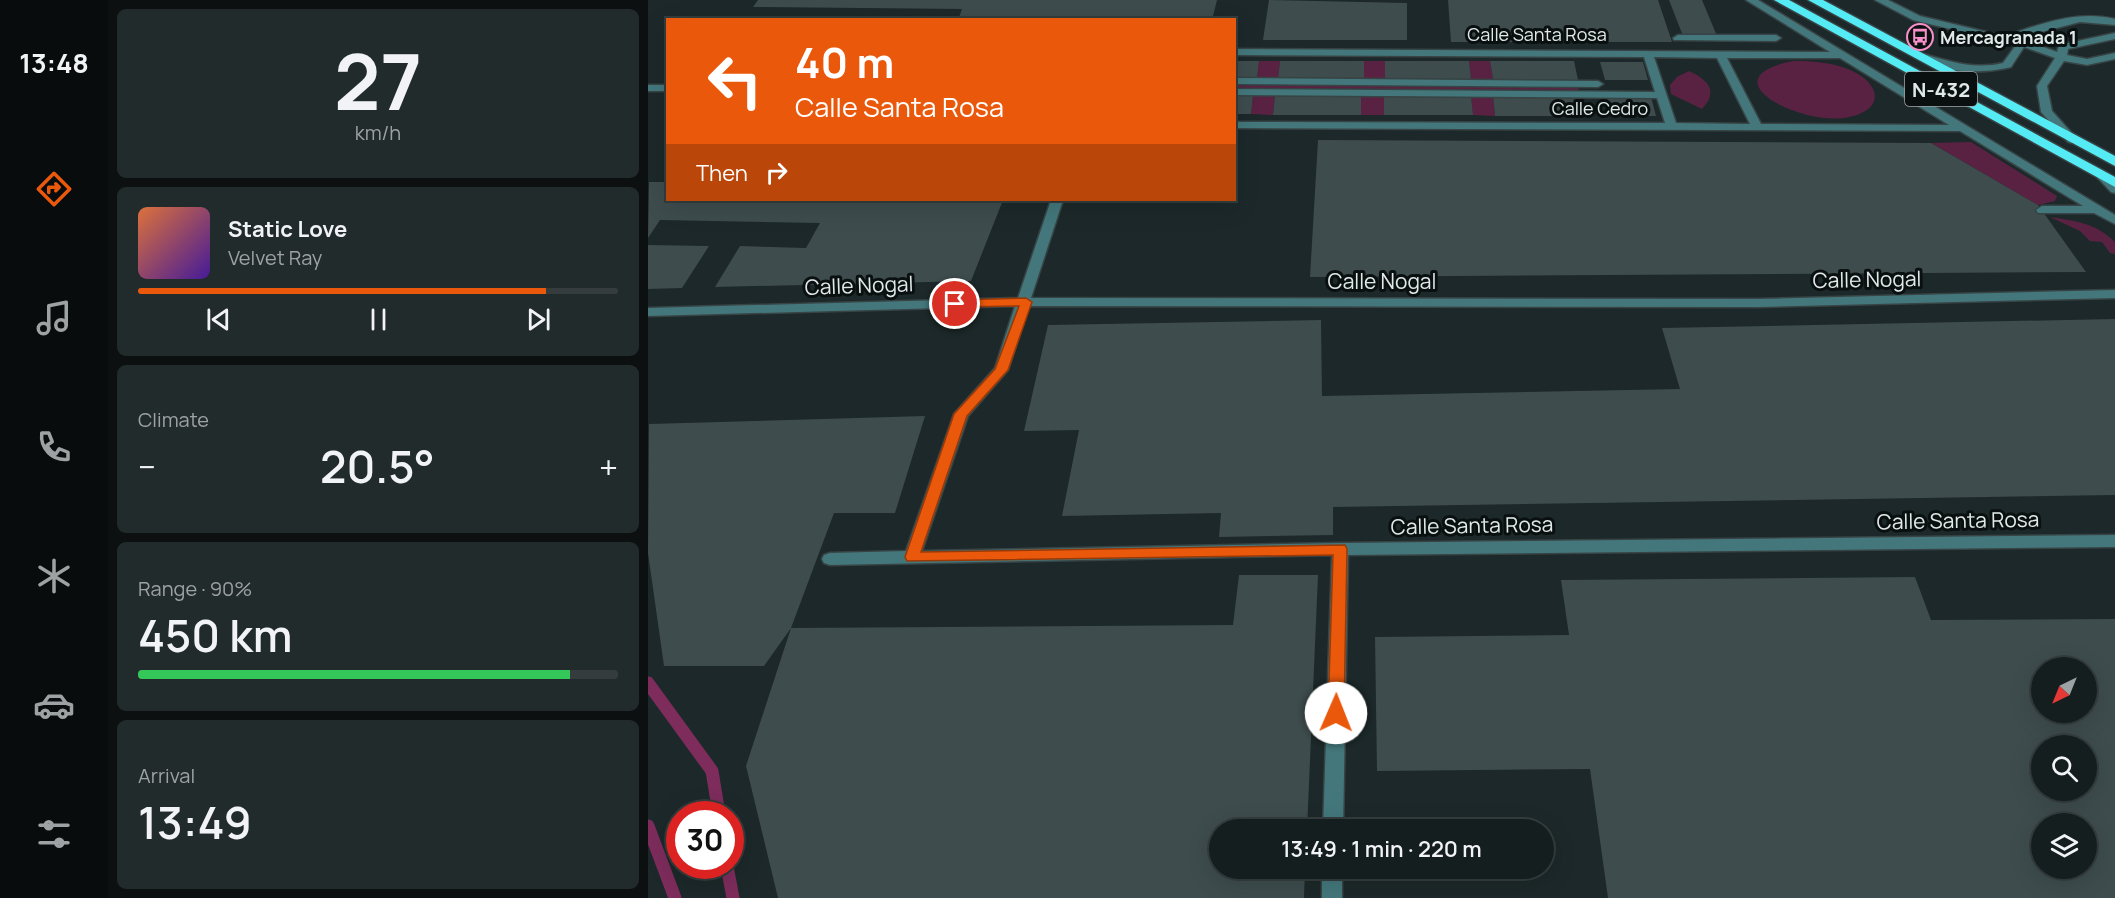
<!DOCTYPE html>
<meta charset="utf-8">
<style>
:root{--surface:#151e1f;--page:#222b2c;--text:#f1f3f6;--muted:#9da2a4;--line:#343c3d;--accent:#ea580c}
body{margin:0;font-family:Manrope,sans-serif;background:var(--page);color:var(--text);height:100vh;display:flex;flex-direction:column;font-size:22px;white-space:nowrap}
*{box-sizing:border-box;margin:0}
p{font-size:20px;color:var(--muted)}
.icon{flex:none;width:33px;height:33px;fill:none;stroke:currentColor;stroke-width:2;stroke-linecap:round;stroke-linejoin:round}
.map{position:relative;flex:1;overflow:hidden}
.sheet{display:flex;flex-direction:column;gap:9px;padding:9px;background:#0c1011;width:540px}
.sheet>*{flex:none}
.hud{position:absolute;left:18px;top:18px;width:570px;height:183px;border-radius:0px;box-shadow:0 6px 24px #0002,0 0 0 2px var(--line);background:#ea580c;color:#fff;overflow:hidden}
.needle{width:39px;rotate:223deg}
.controls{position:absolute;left:1383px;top:657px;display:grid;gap:12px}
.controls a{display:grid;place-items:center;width:66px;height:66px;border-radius:50%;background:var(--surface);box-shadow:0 6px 24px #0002,0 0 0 2px var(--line);font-size:30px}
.speed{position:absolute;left:18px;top:801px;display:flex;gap:12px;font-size:30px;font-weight:700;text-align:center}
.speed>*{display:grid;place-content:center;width:78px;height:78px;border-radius:50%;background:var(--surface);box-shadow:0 6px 24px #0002,0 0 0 2px var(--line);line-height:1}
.speed .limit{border:9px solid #d22;background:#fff;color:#111}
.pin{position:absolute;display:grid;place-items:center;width:51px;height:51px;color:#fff;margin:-26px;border:3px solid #fff;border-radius:50%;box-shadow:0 2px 6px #0007}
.me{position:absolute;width:66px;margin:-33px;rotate:1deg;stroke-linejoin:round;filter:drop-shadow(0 0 4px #0008)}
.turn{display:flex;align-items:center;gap:21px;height:126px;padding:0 30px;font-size:27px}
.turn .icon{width:78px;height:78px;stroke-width:2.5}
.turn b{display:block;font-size:42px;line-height:51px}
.then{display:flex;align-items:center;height:57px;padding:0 30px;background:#0003;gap:12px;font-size:22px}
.big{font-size:45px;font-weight:600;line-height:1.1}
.sheet .tile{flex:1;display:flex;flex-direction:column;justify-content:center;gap:9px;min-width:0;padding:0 21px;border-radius:9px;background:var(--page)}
.sheet .dial{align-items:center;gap:0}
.dial b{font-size:78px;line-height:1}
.song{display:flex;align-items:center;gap:18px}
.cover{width:72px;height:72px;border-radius:9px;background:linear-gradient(135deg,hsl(20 70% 55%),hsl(260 70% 35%))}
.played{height:6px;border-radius:3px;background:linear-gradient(90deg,var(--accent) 85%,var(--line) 85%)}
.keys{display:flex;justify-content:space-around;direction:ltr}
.heat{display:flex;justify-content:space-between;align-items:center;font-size:33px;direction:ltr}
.charge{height:9px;border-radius:4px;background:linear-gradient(90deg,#34c759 90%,var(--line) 0)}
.trip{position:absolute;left:561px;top:819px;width:345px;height:60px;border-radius:30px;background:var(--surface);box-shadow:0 6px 24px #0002,0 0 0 2px var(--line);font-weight:600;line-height:60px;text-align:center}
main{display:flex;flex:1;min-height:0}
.dock{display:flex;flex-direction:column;width:108px;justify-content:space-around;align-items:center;background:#080c0c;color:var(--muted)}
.dock .icon{width:42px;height:42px}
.dock .selected{color:var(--accent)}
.dock b{font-size:27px;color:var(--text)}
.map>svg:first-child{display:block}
.green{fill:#5a2242}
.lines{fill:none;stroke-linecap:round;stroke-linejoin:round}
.stream{stroke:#7d2c5c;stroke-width:13}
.building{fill:#3e4c4d;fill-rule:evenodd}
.minor-casing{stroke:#374344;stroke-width:3}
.highway-casing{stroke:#374344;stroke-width:3}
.minor{fill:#43777b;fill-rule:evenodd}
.highway{fill:#55ebf4;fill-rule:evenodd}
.route{fill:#ea580c;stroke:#983908;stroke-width:1.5}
.labels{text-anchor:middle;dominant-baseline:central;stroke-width:6;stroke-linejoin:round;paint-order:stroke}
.far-street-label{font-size:18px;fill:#e0e8e9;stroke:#0a1010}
.far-poi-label{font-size:18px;font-weight:bold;fill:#e0e8e9;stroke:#0a1010;text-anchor:start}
.shield{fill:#0a1010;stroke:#a0a7a8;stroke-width:1.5}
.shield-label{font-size:20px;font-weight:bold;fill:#e0e8e9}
.street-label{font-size:21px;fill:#e0e8e9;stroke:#0a1010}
</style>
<main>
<nav class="dock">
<b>13:48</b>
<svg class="icon selected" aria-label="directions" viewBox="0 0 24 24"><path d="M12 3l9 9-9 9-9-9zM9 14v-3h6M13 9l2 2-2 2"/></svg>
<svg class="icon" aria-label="music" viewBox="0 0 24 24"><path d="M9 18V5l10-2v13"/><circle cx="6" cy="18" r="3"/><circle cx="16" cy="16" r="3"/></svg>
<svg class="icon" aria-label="phone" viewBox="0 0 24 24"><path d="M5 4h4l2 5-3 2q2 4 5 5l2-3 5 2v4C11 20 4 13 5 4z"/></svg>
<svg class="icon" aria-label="climate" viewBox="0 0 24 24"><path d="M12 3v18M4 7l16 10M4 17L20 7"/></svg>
<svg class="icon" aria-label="car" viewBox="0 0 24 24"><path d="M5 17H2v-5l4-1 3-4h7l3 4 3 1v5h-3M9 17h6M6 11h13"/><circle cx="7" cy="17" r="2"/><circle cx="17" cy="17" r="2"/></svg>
<svg class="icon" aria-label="filters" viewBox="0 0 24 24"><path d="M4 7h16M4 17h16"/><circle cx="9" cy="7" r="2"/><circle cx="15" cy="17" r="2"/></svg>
</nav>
<section class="sheet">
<div class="tile dial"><b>27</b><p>km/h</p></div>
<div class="tile">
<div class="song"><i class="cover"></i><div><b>Static Love</b><p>Velvet Ray</p></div></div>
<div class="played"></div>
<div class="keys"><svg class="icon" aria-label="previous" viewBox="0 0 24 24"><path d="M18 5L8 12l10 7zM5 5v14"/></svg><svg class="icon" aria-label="pause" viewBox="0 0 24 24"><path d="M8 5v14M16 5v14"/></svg><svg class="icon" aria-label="next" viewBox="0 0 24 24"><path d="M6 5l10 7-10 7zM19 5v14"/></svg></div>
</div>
<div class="tile"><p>Climate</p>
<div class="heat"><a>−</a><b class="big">20.5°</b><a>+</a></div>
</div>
<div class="tile"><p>Range · 90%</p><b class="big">450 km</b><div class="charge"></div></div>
<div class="tile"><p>Arrival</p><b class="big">13:49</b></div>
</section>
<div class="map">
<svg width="1467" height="898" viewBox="0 0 1467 898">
<rect width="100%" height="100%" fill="#1c2829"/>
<path class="green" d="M611,61H632L630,79L609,78Z
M716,61H737V79H716Z
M821,61H842L845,79H823Z
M1145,61C1164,61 1182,62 1200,69C1236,84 1237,112 1196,118C1148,124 1060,78 1145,61Z
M1041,71C1060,80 1071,91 1054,109L1023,94L1022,85L1029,77Z
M587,85L930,87L931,90L587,88Z
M605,95H627L625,115L603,114Z
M713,95L736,96V115H713Z
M823,96H845L847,116L825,115Z
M1323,142L1409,196L1407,201L1390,205L1283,143Z
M1402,217C1428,221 1448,223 1467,242V254L1462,253L1454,242L1442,241L1432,231Z"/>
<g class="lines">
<path class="stream" d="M0,683L64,771L71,814
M0,826L27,898
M79,866L85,898"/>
</g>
<path class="building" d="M110,0H569L564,20H310L314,9L105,7Z
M621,0L759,3V40H615Z
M800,0H1010L1024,42H803Z
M1021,0H1054L1069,36H1035Z
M586,61H611L609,78H586Z
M632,61H716V79H630Z
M737,61H821L823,79H737Z
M842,61H926L930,80L845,79Z
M952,62H995L1000,80H957Z
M586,95H605L603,114H586Z
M627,95H713V115H625Z
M736,96H823L825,115H736Z
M845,96H932L936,116H847Z
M959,97H1003L1008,116H963Z
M670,140L1283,143L1390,205L1438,272L662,277Z
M1,182H20V200H355L323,281L67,287L92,246L158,248L172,223L12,220L0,238Z
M0,245L61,246L34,288L0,289Z
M1467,319V495L685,507V535L571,537L573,513L414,516L431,430L376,431L400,325L673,320L674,396L1032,389L1014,328Z
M277,416L247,513H186L143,628L116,666H16L0,553L1,424Z
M591,575H670L659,830H572V868H657L656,898H130L98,766L143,628L585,625Z
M1267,577L1283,620L1467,619V898H960L942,769L729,771L727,637L921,635L913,580ZM1394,668H1438V712H1394ZM1394,746H1438V790H1394ZM1394,824H1438V868H1394Z"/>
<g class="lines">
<defs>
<path id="minor" d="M1098,0H1110L1467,215V224L1446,213H1390L1388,210L1394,206H1435L1312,131L586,128V122L1017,123L1009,98L586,95V89L1007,92L996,57L586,55V49L1182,52ZM1006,57L1069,58L1102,124L1028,123ZM1079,58H1192L1301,125L1113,124Z
M1227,0H1240L1272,16L1368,39L1369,32C1401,21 1434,11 1467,19V25L1432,22L1378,36L1379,41L1409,52L1411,45L1467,33V39L1420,49L1419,55L1439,59L1467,53V59L1439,65L1416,61L1399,86L1404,111L1430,140L1424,143L1420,142L1393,112L1389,86L1407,58L1376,47L1363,67C1336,74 1289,74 1267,56L1272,53C1301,61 1325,70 1355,63L1368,45L1265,20Z
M1030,35H1128L1133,38L1128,41L1026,40L1025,38Z
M586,78L950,81L955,84L950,87L586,84Z
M0,85H20V91H0Z
M1455,173L1467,182V193L1463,192L1449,177Z
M403,200H415L383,298L1111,299L1467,290V298L1111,307L381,306L360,370L320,416L274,551L692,543L1467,535V547L700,555L695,830H675L684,555L182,565L176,563L174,559L176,555L182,553L258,551L306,414L347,368L367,306L0,316V308L370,298Z
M674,868H694V898H674Z"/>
<path id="highway" d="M1126,0H1141L1467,177V187Z
M1160,0H1175L1467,156V166Z"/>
</defs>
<use href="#minor" class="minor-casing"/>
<use href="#highway" class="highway-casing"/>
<use href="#minor" class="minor"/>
<use href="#highway" class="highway"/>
</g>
<path class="route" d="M378,298L384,302L360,370L319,416L273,552L697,545L699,549L696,713L694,718H682L680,713L685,555L259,561L257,557L306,414L347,369L371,306L307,307L301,304L307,300Z"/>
<defs>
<symbol id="bus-ring" viewBox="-11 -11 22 22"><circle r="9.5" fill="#0a1010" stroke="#f98fc9" stroke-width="1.5"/><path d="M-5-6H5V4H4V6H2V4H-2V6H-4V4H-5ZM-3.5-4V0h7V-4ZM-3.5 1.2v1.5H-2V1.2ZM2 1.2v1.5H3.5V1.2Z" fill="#f98fc9"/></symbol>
</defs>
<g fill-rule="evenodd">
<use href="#bus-ring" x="1257" y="22" width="30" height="30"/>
</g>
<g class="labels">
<g class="far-street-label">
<text x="889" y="34">Calle Santa Rosa</text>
<text x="952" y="108">Calle Cedro</text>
</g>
<g class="far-poi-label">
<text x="1292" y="37">Mercagranada 1</text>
</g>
<rect class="shield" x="1257" y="72" width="72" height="34" rx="4.5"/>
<g class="shield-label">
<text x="1293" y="89">N-432</text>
</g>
<g class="street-label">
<text transform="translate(1219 279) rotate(-1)">Calle Nogal</text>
<text x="734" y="281">Calle Nogal</text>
<text transform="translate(211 285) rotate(-2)">Calle Nogal</text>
<text transform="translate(1310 520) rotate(-1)">Calle Santa Rosa</text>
<text transform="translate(824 525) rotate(-1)">Calle Santa Rosa</text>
</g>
</g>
</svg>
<div class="controls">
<a><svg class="needle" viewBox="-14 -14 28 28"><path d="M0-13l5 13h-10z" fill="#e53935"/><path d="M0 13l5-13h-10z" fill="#9da2a4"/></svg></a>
<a><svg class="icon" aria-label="search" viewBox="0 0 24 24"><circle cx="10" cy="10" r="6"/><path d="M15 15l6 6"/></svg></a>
<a><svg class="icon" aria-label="layers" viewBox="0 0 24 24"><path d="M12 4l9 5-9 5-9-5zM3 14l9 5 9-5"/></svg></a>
</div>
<div class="speed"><div class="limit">30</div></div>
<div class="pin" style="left:307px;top:304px;background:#d93025"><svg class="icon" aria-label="arrive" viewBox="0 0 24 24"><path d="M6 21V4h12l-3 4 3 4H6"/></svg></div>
<svg class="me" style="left:688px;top:713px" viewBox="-20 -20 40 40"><circle r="19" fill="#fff"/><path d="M0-13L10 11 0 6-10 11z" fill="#ea580c"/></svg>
<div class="trip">13:49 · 1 min · 220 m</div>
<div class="hud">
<div class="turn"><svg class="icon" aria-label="left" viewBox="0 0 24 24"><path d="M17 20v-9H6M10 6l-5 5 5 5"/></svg><div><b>40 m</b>Calle Santa Rosa</div></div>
<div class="then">Then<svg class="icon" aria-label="right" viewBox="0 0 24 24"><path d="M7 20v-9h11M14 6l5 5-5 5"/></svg></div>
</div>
</div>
</main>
